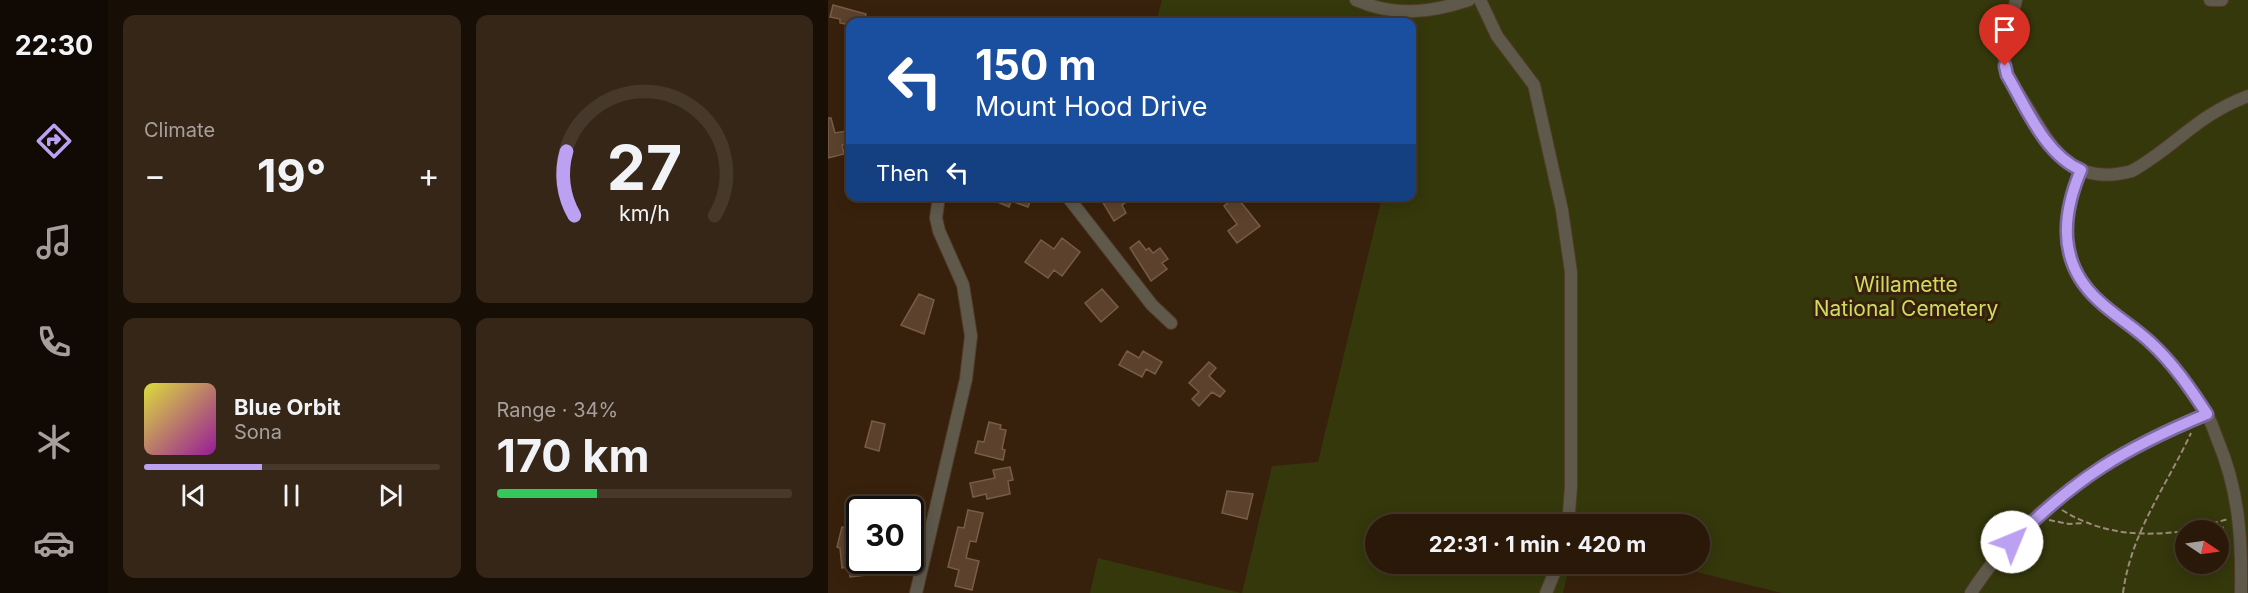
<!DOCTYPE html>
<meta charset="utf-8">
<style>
:root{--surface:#2a1909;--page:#362617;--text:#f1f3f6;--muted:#a5a09c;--line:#46382a;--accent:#bca0f2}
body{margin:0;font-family:Inter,sans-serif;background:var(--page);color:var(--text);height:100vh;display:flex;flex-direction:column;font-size:22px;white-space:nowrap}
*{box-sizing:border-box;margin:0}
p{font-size:20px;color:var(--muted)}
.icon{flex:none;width:33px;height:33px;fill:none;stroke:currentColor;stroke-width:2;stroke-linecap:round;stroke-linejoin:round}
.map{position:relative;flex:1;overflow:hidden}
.side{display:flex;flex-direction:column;gap:15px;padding:15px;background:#170e05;width:720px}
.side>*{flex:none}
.guide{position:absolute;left:18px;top:18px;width:570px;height:183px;border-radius:12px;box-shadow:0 3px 15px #0003,0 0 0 2px var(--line);background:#1a4fa0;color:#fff;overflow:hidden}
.needle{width:39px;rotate:103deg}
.controls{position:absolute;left:1347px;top:520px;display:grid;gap:12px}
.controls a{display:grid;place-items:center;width:54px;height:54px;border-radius:50%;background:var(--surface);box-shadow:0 3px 15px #0003,0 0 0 2px var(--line);font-size:30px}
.speed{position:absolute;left:18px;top:496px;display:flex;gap:12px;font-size:30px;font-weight:700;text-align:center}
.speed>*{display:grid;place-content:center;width:78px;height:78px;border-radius:50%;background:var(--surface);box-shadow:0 3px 15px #0003,0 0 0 2px var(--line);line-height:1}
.speed .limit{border:3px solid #111;border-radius:9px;background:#fff;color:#111}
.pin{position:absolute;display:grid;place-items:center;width:51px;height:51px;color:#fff;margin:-62px -26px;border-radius:50% 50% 50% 0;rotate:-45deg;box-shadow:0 0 6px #0007}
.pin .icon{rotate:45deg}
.me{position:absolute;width:66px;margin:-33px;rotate:45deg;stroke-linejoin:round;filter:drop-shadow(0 0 4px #0008)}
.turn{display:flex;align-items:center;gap:21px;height:126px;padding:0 30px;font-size:27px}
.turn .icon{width:78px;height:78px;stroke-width:2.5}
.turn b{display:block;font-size:42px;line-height:51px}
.then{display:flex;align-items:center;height:57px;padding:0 30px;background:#0003;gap:12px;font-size:22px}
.big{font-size:45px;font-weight:700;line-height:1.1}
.side .tile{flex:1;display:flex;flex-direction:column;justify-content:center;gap:9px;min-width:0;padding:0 21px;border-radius:12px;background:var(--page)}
.side .dial{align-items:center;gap:0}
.dial svg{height:156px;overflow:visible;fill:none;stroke:var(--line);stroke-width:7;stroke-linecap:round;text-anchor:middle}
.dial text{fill:var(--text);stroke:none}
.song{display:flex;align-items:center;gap:18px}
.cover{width:72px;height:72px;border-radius:9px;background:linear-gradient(135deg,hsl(60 70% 55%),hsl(300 70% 35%))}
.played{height:6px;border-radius:3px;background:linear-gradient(90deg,var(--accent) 40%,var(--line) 40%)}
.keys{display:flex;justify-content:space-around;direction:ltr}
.heat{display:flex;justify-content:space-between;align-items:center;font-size:33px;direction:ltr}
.charge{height:9px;border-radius:4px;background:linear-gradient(90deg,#34c759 34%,var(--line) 0)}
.side .tiles{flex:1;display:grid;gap:15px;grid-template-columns:repeat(2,1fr)}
.trip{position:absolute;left:537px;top:514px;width:345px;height:60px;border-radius:30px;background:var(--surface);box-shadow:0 3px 15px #0003,0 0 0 2px var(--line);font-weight:700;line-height:60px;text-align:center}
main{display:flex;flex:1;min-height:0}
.dock{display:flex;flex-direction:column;width:108px;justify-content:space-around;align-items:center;background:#110a04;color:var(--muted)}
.dock .icon{width:42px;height:42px}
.dock .selected{color:var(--accent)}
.dock b{font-size:27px;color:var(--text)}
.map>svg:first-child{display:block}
.green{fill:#34380b;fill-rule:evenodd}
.building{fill:#5c422d;stroke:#775c46;stroke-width:1.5}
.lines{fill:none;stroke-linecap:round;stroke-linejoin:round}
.street-casing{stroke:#523c28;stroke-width:14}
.path{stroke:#9c8978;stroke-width:2;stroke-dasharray:6 3;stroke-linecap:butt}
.street{stroke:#5f594c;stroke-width:12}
.route-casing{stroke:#7a689d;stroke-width:15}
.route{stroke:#bca0f2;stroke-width:10}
.labels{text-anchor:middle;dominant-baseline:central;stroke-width:6;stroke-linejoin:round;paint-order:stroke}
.park-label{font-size:21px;fill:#cfdd5f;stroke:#38210c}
</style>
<main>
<nav class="dock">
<b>22:30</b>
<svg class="icon selected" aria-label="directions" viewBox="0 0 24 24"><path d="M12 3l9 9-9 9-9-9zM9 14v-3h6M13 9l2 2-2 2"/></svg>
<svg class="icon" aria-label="music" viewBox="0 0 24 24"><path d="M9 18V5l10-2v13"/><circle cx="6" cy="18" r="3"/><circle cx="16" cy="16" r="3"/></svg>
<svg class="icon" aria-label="phone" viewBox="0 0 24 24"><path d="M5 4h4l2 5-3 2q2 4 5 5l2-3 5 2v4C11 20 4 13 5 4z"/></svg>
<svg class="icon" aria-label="climate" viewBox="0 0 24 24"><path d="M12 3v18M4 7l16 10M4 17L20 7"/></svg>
<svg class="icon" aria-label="car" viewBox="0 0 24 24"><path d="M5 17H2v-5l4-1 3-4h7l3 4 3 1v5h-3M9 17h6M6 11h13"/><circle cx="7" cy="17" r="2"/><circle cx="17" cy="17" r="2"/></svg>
</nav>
<section class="side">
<div class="tiles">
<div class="tile"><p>Climate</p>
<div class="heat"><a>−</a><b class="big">19°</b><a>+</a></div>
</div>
<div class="tile dial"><svg viewBox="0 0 100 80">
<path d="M14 69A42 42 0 1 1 86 69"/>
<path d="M14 69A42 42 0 0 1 10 36" stroke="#bca0f2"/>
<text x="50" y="56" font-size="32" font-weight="700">27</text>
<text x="50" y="72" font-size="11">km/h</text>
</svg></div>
<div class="tile">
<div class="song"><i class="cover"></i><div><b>Blue Orbit</b><p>Sona</p></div></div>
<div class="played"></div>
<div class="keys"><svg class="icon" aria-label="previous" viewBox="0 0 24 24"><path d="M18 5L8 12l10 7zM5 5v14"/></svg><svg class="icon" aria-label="pause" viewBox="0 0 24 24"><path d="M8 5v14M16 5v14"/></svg><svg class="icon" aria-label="next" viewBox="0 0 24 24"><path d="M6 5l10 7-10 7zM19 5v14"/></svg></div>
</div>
<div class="tile"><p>Range · 34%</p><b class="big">170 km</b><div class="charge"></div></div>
</div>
</section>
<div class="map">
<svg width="1420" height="593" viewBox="0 0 1420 593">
<rect width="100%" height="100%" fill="#38210c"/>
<path class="green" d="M334,0H1420V593H954L836,564H872V525H548V564H742L735,593H414L444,466L490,462L554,197L584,196V22H328ZM1358,531H1390V564H1358Z
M270,558L413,593H262Z"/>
<path class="building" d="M5,5L38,14L36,22H22V25L12,23V19L2,17Z
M0,118H3L7,133L18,131L21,143L14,145L16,154L0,158Z
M156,196H204L200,207L183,201L181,207Z
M271,196H307L294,205L298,213L286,221Z
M408,196L432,226L409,243L400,231L409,224L396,206Z
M234,238L252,252L234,276L226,270L220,278L197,262L213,240L226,249Z
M311,241L318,250L321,248L325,253L332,248L340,259L334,263L339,269L323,281L302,248Z
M274,289L290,307L273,322L257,303Z
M91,294L106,300L96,334L73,325Z
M299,351L311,358L315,351L334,362L327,374L318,369L314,377L291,365Z
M381,362L388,368L381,376L397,391L392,397L384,392L371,406L364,399L371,392L361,383Z
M44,421L57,424L51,451L37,447Z
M161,422L173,425L172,429L178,430L174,449L177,450L175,460L147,453L150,441L156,442Z
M182,467L185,480L180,481L182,494L159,499L158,494L145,497L142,483L167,478L165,470Z
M399,491L425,494L419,519L394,513Z
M140,510L155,513L148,542L142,541L138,558L151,561L144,590L127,586L131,570L120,567L130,527L136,528Z
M14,527L32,532V561H37L38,575L22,577L21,567L14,568L12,548L9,547Z"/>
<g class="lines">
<defs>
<path id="street" d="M528,0C567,17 601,13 641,0
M652,0L669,36L706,85L734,210L743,272V487L740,525
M1188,0C1184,20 1174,44 1177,64C1179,79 1190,93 1198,105C1225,150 1244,187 1304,171C1348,146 1369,115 1420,96
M1382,0H1394
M1253,170C1234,215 1231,264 1270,300C1285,315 1304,326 1320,340C1343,361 1361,385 1377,411C1383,420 1386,431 1390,441C1411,491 1414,539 1413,593
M239,196L324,305L343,323
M88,593L138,379L143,336L135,285L111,231L108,218L111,196
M718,593L730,564
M1143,593C1199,506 1285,452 1379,414"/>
</defs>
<use href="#street" class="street-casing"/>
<path class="path" d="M1234,510C1273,534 1312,537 1358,531
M1221,520L1241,524L1256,523
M1381,527L1399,528
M1358,531L1400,519
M1295,593C1303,532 1338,487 1363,433"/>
<use href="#street" class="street"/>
</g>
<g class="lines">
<defs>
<path id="route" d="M1177,66L1179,75C1198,107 1217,155 1253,170C1233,217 1230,264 1271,301C1287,316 1306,327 1322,342C1345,363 1362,388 1379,414C1297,448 1247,478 1184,542"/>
</defs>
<use href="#route" class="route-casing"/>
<use href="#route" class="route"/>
</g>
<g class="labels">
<g class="park-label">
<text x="1078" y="284">Willamette<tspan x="1078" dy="24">National Cemetery</tspan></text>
</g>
</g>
</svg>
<div class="controls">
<a><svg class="needle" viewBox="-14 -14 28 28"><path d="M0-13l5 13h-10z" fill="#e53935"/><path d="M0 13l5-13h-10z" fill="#a5a09c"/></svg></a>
</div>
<div class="speed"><div class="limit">30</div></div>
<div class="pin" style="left:1177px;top:66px;background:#d93025"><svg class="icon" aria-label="arrive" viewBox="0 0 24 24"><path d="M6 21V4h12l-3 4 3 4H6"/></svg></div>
<svg class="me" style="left:1184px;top:542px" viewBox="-20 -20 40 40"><circle r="19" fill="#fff"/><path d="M0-13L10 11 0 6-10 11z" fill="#bca0f2"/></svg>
<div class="trip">22:31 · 1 min · 420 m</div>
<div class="guide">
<div class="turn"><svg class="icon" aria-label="left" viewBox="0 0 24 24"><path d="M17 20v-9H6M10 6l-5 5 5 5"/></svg><div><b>150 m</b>Mount Hood Drive</div></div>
<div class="then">Then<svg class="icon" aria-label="left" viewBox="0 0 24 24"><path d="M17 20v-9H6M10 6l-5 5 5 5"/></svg></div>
</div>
</div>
</main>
